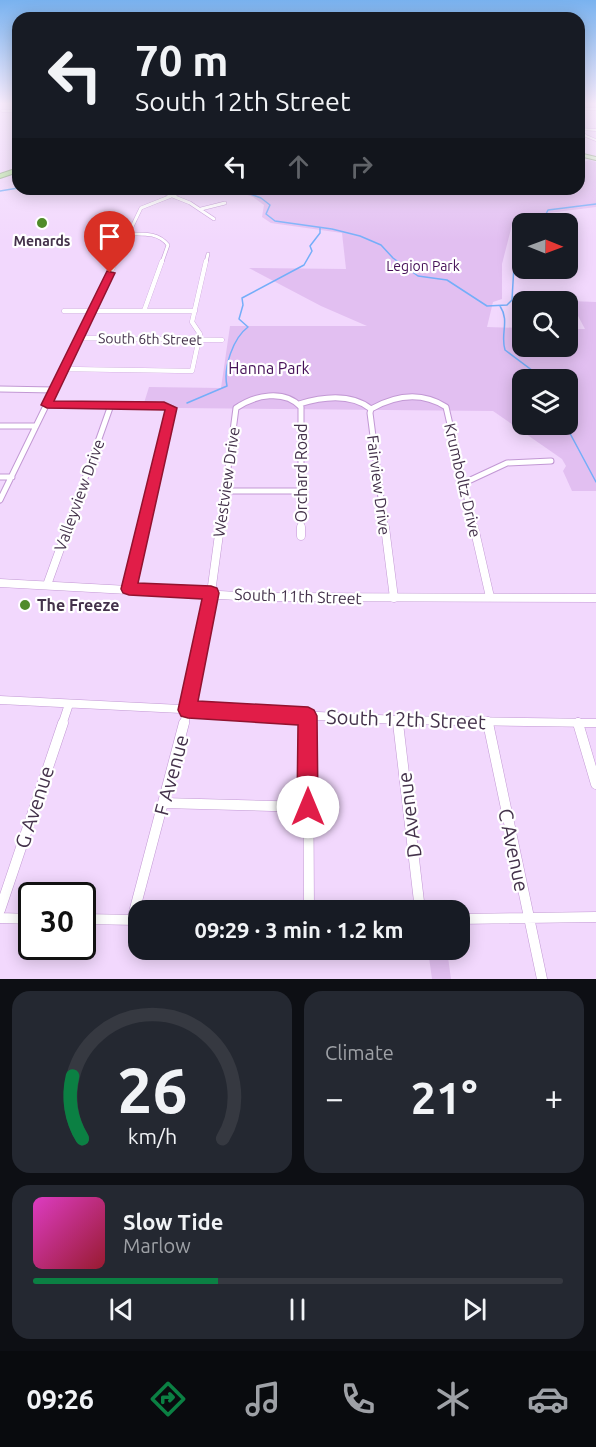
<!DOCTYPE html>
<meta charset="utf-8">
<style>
:root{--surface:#171b24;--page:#242831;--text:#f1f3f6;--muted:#9ea1a6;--line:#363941;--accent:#0b8043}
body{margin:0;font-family:Ubuntu,sans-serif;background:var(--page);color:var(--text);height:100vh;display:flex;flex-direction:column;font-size:22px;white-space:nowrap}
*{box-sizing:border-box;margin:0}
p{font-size:20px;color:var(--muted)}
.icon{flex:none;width:33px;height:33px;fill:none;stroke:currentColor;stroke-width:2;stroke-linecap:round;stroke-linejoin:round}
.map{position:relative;height:979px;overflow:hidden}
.drawer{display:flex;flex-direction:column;gap:12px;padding:12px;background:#0d0f14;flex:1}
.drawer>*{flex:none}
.banner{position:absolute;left:12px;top:12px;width:573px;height:183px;border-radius:18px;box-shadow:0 3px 15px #0003;background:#171b24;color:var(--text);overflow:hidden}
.needle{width:39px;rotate:91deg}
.controls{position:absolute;left:512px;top:213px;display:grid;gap:12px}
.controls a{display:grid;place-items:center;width:66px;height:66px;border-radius:12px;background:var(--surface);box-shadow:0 3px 15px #0003;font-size:30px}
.speed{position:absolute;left:18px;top:882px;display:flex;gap:12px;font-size:30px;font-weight:700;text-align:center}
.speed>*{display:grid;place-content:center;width:78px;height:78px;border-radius:50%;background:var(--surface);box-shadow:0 3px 15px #0003;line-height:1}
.speed .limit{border:3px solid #111;border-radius:9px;background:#fff;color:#111}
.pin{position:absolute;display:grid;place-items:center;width:51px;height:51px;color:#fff;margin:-62px -26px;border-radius:50% 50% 50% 0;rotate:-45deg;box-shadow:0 0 6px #0007}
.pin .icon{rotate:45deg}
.me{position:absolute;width:66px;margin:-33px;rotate:0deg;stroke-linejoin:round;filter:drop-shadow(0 0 4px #0008)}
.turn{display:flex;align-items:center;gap:21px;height:126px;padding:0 24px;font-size:27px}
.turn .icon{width:78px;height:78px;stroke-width:2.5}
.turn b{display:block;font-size:42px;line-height:51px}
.lanes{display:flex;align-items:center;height:57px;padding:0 24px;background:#0003;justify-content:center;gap:30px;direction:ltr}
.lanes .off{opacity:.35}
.big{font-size:45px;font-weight:700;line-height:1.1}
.drawer .widget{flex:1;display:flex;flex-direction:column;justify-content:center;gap:9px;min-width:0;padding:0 21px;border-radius:18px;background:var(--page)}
.drawer .dial{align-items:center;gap:0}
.dial svg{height:156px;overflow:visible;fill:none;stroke:var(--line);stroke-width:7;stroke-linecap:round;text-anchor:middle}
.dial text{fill:var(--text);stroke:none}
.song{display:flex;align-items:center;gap:18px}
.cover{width:72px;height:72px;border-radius:9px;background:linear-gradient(135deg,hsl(310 70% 55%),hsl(350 70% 35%))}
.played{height:6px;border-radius:3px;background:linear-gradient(90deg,var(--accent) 35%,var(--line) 35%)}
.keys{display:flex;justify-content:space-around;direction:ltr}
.heat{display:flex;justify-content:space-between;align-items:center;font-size:33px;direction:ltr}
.drawer .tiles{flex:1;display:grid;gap:12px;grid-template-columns:1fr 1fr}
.widget:last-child{grid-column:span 2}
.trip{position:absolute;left:128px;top:900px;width:342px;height:60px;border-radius:18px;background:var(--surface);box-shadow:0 3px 15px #0003;font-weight:700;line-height:60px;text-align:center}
.menu{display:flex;height:96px;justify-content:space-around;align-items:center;background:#090b0e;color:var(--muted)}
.menu .icon{width:42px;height:42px}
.menu .on{color:var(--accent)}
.menu b{font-size:27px;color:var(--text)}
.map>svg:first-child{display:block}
.green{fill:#e2bff1;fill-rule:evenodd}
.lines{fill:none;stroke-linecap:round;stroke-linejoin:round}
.stream{stroke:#74aef9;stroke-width:1.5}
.street-far5-casing{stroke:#c298d4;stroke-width:3}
.street-far4-casing{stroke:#c298d4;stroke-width:4}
.street-far3-casing{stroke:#c298d4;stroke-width:5}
.street-far2-casing{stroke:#c298d4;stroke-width:7}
.street-far1-casing{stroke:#c298d4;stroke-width:9}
.street-casing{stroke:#c298d4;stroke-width:11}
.secondary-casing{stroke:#c298d4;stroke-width:1}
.primary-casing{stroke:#8da87f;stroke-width:2}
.highway-casing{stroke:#8da87f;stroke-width:2}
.street-far5{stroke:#fff;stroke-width:2}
.street-far4{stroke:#fff;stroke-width:3}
.street-far3{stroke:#fff;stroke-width:4.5}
.street-far2{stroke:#fff;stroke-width:5}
.street-far1{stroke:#fff;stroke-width:8}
.street{stroke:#fff;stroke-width:10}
.secondary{fill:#fff;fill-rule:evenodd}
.primary{fill:#d2f1c3;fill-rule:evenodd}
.highway{fill:#b4e79b;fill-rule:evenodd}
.route{fill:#e11d48;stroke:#92132f;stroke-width:1.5}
.poi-dot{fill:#508b2a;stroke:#fff;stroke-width:2}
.labels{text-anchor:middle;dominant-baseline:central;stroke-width:4.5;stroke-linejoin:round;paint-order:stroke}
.far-poi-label{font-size:14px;font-weight:bold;fill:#44324b;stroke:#fff}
.far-park-label{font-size:14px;fill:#451057;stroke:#fff}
.far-street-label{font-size:14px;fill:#44324b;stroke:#fff}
.park-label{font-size:16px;fill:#451057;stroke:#fff}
.street-label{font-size:16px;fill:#44324b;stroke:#fff}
.poi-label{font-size:16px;font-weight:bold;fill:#44324b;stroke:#fff;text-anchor:start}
.near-street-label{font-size:20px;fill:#44324b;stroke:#fff}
</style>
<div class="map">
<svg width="596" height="979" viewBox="0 0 596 979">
<rect width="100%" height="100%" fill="#f2d8fd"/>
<path class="green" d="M589,160L596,162V207L541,214L547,223L512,225L502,264V299L493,302L487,327L522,328V346H567V329H585L570,301L596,302V491H572L563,471L566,466L562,459L493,411L176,408L171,404L144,403L149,387L221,388L230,326H367L321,306L249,268L346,269L342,233L271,223L262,217L264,205L253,197L231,189H579V164ZM522,380H567V424H522Z
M428,950H447L451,979H432Z"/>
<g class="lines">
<path class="stream" d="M237,189L261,198L270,205L266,214L275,221L332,229L360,236L381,245L393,258L418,276L447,280L487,306L507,305L512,300L516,230L522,228
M0,191L18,188
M541,224L548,210L596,204
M500,306C510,321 500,334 505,350L545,380
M187,403L227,386C223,368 233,338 248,327L239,319L243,305L242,298L304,265L312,251L310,246L320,233V228
M565,424L596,482"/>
<defs>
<path id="street-far5" d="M579,109H596
M2,111H18
M579,129L586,136L596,140
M580,129L596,130"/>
<path id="street-far4" d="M155,189L190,203L214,219
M201,209L225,203
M128,234C143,234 158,232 168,245L162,262
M115,262L141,208L189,189
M206,262L208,254"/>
<path id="street-far3" d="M64,311H195
M144,311L162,261
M78,338L222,340
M63,369L192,371L200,334L192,322L206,261
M59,378L116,261"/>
<path id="street-far2" d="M0,389L54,390
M299,404C322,397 351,393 371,409
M47,405L164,406L171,408L143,529
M0,426H36
M0,477H12
M464,483L507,463L551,461
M225,491H301
M0,500L60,377
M67,529L111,405
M220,529L236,408C255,395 284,389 301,407V529
M385,529L370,413L371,409C396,395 421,391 446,407L474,529"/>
<path id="street-far1" d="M301,527V536
M385,527L394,598
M474,527L490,597
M47,585L68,527
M129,589L143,527
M0,700L398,720L596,723
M308,716V725
M398,720L399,725
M488,721L489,725
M578,722L579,725
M62,725L69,704
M184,725L211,593L220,527"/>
<path id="street" d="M308,723L309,910
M398,723L420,910
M488,723L542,979
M578,723L596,784
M163,803L308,807
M0,910L63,723
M0,918L32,919
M82,919L138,920
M459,919L596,917
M132,920L184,723"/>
<path id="secondary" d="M0,579L256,593L596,594V602L256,601L0,587Z"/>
<path id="primary" d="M579,153L596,157V160L579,156Z"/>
<path id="highway" d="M18,168V172L0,178V174Z"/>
</defs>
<use href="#street-far5" class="street-far5-casing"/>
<use href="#street-far4" class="street-far4-casing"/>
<use href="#street-far3" class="street-far3-casing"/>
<use href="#street-far2" class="street-far2-casing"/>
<use href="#street-far1" class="street-far1-casing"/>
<use href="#street" class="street-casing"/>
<use href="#secondary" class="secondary-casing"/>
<use href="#primary" class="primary-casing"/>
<use href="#highway" class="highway-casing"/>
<use href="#street-far5" class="street-far5"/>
<use href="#street-far4" class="street-far4"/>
<use href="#street-far3" class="street-far3"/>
<use href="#street-far2" class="street-far2"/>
<use href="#street-far1" class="street-far1"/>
<use href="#street" class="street"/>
<use href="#secondary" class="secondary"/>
<use href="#primary" class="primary"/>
<use href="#highway" class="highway"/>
</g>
<linearGradient id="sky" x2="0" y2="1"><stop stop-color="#79b2ef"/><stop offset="0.43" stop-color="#f9edfe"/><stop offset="1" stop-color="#f9edfe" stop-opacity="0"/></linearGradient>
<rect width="596" height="241" fill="url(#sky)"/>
<path class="route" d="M107,271L115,273L54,401L164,402L177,408L138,583L211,586L217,588L219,593L198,701L308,707L314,710L317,716L318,807L315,814L308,817L300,814L297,807L298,725L188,718L181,716L178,710L202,599L129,595L123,593L121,589L165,410L47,408L41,405Z"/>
<g class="poi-dot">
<circle cx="42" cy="223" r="6"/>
<circle cx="25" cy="605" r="6"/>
</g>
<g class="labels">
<g class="far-poi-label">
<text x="42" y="241">Menards</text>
</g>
<g class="far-park-label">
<text x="423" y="266">Legion Park</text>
</g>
<g class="far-street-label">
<text transform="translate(150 339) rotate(1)">South 6th Street</text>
</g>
<g class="park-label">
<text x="269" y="368">Hanna Park</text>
</g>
<g class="street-label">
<text transform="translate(301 473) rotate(-90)">Orchard Road</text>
<text transform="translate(463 480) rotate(77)">Krumboltz Drive</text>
<text transform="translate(226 482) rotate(-82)">Westview Drive</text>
<text transform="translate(379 485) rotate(83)">Fairview Drive</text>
<text transform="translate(79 495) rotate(-70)">Valleyview Drive</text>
<text transform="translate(298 596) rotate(2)">South 11th Street</text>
</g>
<g class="poi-label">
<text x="37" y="605">The Freeze</text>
</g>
<g class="near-street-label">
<text transform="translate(406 719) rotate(2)">South 12th Street</text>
<text transform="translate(171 775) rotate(-75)">F Avenue</text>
<text transform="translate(34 807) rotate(-72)">G Avenue</text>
<text transform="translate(409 815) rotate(-97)">D Avenue</text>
<text transform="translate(514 850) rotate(78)">C Avenue</text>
</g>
</g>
</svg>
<div class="controls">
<a><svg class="needle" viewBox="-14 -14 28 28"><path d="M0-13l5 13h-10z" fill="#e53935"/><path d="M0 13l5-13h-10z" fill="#9ea1a6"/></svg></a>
<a><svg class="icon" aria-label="search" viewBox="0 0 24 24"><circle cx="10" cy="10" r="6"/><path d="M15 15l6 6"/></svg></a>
<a><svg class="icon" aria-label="layers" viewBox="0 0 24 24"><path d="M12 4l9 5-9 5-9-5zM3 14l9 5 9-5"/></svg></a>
</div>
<div class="speed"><div class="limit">30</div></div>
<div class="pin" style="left:110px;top:273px;background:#d93025"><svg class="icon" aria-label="arrive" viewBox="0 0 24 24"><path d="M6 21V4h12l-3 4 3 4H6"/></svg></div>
<svg class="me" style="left:308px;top:807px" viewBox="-20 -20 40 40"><circle r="19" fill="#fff"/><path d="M0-13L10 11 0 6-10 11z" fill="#e11d48"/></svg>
<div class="trip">09:29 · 3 min · 1.2 km</div>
<div class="banner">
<div class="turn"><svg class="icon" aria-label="left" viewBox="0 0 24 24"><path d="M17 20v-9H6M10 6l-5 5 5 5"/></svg><div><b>70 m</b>South 12th Street</div></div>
<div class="lanes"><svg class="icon" aria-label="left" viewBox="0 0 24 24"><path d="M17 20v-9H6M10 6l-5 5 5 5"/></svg><svg class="icon off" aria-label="ahead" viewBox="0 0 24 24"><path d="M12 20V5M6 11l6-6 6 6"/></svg><svg class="icon off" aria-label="right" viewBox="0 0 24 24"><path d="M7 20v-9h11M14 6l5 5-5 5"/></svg></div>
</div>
</div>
<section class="drawer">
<div class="tiles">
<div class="widget dial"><svg viewBox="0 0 100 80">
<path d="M14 69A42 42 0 1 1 86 69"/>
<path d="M14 69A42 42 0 0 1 9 37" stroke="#0b8043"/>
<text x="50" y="56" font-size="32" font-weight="700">26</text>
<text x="50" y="72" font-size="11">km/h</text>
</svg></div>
<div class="widget"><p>Climate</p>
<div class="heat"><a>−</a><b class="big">21°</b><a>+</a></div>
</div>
<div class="widget">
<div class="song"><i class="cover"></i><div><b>Slow Tide</b><p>Marlow</p></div></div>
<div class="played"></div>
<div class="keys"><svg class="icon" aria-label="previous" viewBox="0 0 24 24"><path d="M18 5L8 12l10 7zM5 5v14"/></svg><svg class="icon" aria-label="pause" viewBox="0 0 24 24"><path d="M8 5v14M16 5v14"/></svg><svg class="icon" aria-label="next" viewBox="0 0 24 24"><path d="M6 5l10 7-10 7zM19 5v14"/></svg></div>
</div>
</div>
</section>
<nav class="menu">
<b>09:26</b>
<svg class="icon on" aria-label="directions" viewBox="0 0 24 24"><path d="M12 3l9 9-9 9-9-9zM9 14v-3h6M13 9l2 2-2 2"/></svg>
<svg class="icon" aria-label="music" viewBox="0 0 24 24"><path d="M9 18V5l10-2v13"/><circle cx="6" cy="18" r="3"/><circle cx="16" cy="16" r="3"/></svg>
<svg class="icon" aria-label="phone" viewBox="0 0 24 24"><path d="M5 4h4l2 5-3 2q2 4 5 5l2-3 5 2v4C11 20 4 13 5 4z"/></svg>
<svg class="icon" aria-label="climate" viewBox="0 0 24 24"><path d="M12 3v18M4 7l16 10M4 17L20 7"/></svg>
<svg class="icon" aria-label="car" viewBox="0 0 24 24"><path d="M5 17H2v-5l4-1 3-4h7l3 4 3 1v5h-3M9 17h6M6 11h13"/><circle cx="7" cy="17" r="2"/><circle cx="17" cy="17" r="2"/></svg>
</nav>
